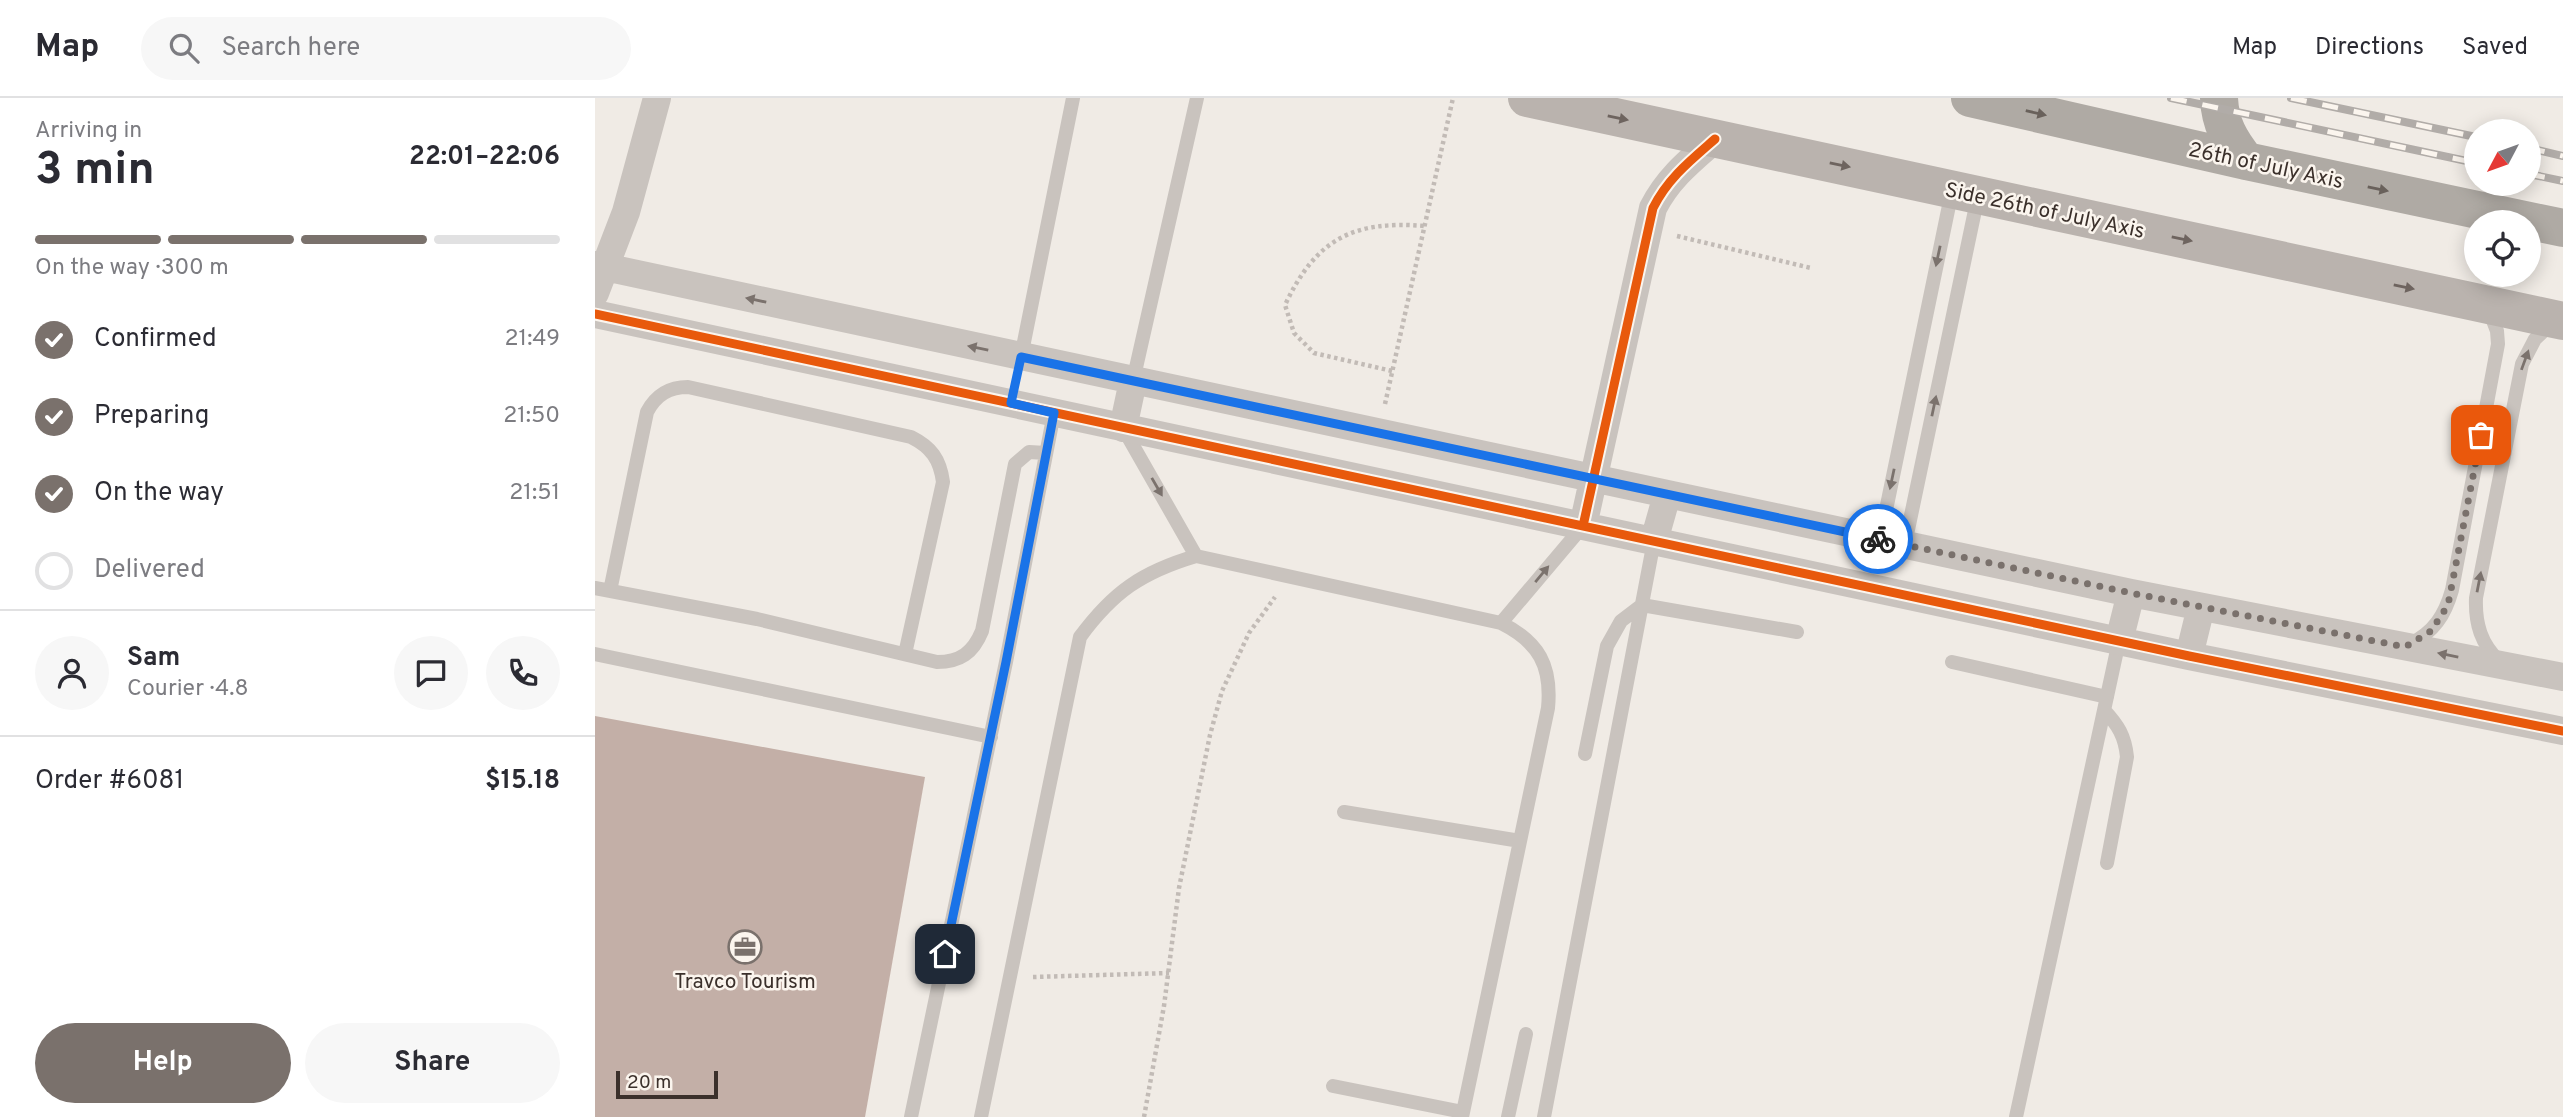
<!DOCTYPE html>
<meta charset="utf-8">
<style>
body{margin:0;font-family:Overpass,sans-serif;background:#f7f7f7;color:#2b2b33;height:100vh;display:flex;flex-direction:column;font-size:26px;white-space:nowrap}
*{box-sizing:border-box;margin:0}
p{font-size:23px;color:#7c7c81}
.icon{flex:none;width:38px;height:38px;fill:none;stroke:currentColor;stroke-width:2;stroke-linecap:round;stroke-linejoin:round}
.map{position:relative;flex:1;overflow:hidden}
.sheet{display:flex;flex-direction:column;background:#fff;width:595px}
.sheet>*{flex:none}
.needle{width:46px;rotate:229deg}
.fabs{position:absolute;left:1869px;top:21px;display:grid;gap:14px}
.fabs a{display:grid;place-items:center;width:77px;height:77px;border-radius:50%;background:#fff;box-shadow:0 4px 18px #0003;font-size:35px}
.scale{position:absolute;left:21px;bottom:18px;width:102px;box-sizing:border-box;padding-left:7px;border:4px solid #3b302b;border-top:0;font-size:19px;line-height:24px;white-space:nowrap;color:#3b302b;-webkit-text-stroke:5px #fbf5ee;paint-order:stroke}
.pin{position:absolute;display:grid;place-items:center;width:60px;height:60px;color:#fff;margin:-30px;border-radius:14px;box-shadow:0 4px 10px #0006}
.courier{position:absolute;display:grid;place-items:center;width:70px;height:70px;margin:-35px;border:5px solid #1a73e8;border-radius:50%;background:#fff;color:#222;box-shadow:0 2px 9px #0007}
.headline em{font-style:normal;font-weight:700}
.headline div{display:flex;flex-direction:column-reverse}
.headline{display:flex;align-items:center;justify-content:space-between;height:119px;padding:0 35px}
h1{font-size:46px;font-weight:700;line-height:52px}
.bar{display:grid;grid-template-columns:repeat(4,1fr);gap:10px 7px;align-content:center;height:84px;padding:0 35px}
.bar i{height:9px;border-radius:5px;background:#e1e1e2}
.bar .current{background:#7a716c}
.bar p{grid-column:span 4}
.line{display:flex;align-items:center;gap:18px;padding:0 35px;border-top:2px solid #e1e1e2}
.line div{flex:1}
.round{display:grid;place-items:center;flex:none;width:74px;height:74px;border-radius:37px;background:#f7f7f7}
ol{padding:0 35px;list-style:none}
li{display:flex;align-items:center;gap:21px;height:77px}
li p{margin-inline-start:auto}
li .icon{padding:7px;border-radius:50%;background:#7a716c;color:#fff;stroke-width:4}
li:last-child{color:#7c7c81}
li i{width:38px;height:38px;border:4px solid #e1e1e2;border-radius:50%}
.action{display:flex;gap:14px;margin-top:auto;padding:14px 35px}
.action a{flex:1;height:80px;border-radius:42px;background:#7a716c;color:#fff;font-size:28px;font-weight:700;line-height:80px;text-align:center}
.action a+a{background:#f7f7f7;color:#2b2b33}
header{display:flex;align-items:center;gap:42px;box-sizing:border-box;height:98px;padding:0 35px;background:#fff;border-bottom:2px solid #e1e1e2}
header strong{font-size:33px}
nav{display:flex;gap:38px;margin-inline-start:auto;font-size:24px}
.search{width:490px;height:63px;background:#f7f7f7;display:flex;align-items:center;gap:18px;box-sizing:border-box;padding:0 24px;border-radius:38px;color:#7c7c81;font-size:26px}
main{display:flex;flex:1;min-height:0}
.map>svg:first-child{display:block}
.building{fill:#c3afa7}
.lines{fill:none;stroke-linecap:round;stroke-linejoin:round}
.path{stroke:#c2bbb6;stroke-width:4.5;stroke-dasharray:3.5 3.5;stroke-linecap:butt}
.lane{stroke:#c9c3be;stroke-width:14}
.street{stroke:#c9c3be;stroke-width:28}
.secondary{stroke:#bab3ae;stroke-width:38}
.highway{stroke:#afaaa4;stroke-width:38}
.rail-casing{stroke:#b1aca8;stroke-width:8}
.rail{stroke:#fbf5ee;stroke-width:5;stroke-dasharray:16;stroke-linecap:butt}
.cycleway-casing{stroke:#fbf5ee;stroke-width:13}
.cycleway{stroke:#e8590c;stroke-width:9}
.oneway{fill:#69615b}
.oneway2{fill:#6e645f}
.oneway3{fill:#7b726d}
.done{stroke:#7a716c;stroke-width:7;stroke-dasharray:0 12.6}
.route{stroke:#1a73e8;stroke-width:9}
.labels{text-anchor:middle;stroke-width:5;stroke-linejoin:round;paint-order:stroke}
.street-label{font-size:21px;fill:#3b302b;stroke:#fbf5ee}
.poi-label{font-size:21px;fill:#3b302b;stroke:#fbf5ee}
</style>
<header>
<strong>Map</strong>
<div class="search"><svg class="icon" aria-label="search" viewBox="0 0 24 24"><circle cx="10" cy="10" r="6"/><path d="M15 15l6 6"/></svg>Search here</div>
<nav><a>Map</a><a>Directions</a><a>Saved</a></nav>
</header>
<main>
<section class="sheet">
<div class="headline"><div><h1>3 min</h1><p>Arriving in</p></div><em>22:01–22:06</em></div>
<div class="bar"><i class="current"></i><i class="current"></i><i class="current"></i><i></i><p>On the way · 300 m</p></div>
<ol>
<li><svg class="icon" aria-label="check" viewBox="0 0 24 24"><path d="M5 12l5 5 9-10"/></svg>Confirmed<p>21:49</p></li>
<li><svg class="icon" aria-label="check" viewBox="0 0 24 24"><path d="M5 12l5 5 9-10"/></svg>Preparing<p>21:50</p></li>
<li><svg class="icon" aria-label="check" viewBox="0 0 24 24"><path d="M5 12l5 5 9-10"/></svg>On the way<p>21:51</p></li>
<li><i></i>Delivered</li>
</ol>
<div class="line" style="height:126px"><a class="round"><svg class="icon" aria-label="person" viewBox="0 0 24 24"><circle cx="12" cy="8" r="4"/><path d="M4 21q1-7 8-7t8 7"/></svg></a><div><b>Sam</b><p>Courier · 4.8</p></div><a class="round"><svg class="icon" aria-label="chat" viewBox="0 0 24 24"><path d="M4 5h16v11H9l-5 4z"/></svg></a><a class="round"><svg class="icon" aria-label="phone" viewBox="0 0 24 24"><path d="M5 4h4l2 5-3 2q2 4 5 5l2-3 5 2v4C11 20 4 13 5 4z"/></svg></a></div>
<div class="line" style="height:91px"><div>Order #6081</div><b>$15.18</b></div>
<div class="action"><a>Help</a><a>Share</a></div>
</section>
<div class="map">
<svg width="1968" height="1019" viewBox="0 0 1968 1019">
<rect width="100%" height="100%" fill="#f0ebe5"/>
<path class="building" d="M0,618L330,679L270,1019H0Z"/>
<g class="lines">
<path class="path" d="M1082,138L1216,170
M797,273L719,255L699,235L690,207C721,141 758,122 830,128
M790,306L858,0
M438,879L574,875
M549,1019L569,908L584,790L615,637L627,593L654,535L680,499"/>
<path class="lane" d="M426,259L478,0
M538,283L602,0
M528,330L601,458
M1285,441L1357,93
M1310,446L1383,98
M0,490L162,521L342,564C365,564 378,555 387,533L420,366L434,354L451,355
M15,493L52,314C61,297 74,289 93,289L316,339C336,349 345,361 348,384L310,556
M906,525L988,428
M1815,546C1839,534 1850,517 1857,492L1903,246L1902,233L1894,212
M0,556L396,639
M1357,564L1512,599
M1905,564C1886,546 1880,526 1881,500L1927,266L1940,241L1956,226
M1509,612C1523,627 1530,638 1532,659L1512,765
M990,656L1012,548L1026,523L1047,507L1202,534
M749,714L925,743
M738,988L868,1014
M316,1019L411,564L459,315
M386,1019L485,539C518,494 547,474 601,458L906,525C944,544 957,568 953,610L867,1019
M913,1019L931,936
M949,1019L1059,443
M1421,1019L1524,543"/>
<path class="street" d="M0,167L1536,495L1968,579
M0,195L31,114L62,0
M0,216L1594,558L1968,633
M528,330L538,283
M988,428L1058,110C1073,80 1096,62 1120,41
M1059,443L1072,397
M1524,543L1536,495
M1594,558L1606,509"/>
<path class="secondary" d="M932,0L1968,223"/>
<path class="highway" d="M1375,0L1651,63L1968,130
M1624,0C1625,26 1635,43 1651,63"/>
<defs>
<path id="rail" d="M1576,0L1881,65
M1696,0L1881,39
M1934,50L1968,58
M1934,76L1968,83"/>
</defs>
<use href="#rail" class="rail-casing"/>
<use href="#rail" class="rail"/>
<defs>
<path id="cycleway" d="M0,216L1594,558L1968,633
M988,428L1058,110C1073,80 1096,62 1120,41"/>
</defs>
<use href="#cycleway" class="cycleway-casing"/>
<use href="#cycleway" class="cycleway"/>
</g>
<defs><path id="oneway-solid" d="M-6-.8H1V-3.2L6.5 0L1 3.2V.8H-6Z" transform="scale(1.75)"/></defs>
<g class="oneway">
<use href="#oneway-solid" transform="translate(1441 15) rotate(13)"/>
<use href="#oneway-solid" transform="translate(1783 91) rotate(12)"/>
</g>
<g class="oneway2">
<use href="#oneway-solid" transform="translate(1023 20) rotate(12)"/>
<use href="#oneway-solid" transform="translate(1245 67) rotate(12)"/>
<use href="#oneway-solid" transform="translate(1587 141) rotate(12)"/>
<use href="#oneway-solid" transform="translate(1809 189) rotate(12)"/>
</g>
<g class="oneway3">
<use href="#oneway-solid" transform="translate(1343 158) rotate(102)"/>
<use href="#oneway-solid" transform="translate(161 202) rotate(-168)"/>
<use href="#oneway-solid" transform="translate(383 250) rotate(-168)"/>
<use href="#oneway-solid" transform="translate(1930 262) rotate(-70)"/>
<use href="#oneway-solid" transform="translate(1339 308) rotate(-78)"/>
<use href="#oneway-solid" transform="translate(1297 381) rotate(102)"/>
<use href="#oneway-solid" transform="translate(562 389) rotate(60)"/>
<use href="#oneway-solid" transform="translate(947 476) rotate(-50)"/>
<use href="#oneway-solid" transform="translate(1884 484) rotate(-79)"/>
<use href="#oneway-solid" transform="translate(1853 557) rotate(-169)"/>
</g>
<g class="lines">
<path class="done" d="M1283,441L1536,495L1810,549L1836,533L1853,507L1886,337"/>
<path class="route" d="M350,856L411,564L459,315L416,305L426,259L1283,441"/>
</g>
<defs>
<symbol id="office-ring" viewBox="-11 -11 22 22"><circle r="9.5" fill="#fbf5ee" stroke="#7a716c" stroke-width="1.5"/><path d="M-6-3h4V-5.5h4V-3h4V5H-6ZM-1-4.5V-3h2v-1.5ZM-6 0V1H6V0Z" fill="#7a716c"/></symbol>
</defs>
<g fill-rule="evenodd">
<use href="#office-ring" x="131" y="830" width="38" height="38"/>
</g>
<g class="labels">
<g class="street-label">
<text transform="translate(1671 67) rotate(12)" y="7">26th of July Axis</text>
<text transform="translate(1450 112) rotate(12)" y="7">Side 26th of July Axis</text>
</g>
<g class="poi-label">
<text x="150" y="890">Travco Tourism</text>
</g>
</g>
</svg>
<div class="fabs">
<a><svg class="needle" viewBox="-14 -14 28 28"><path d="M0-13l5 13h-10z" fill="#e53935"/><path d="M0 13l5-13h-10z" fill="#7c7c81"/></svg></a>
<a><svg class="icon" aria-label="locate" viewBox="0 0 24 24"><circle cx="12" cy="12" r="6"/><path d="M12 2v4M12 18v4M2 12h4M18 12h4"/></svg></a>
</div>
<div class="scale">20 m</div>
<div class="pin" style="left:1886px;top:337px;background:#ea580c"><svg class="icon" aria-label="bag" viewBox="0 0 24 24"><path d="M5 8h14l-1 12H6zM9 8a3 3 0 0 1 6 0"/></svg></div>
<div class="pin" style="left:350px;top:856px;background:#1f2937"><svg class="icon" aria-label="home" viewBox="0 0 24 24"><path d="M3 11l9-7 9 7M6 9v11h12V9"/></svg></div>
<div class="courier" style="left:1283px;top:441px"><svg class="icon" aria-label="bike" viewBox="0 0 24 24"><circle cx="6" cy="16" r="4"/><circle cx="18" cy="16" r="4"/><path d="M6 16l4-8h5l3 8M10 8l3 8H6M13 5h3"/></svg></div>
</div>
</main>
